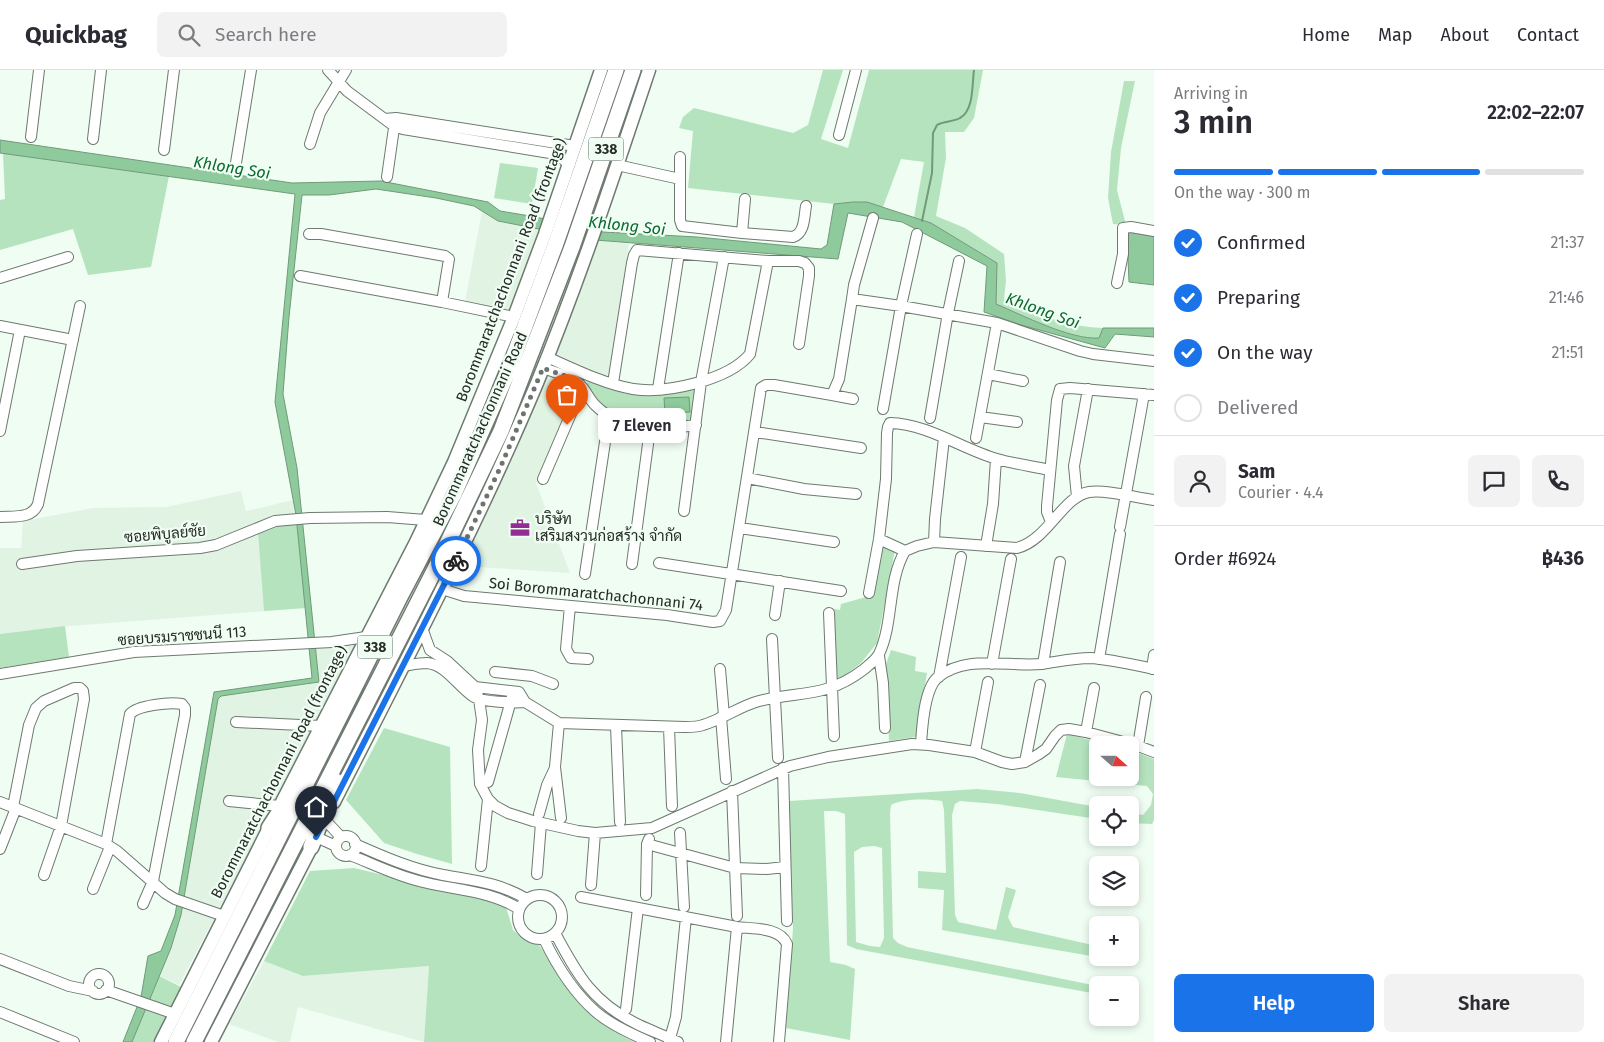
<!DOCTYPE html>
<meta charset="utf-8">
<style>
body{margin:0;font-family:"Fira Sans",Sarabun,sans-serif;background:#f2f2f3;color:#2b2b33;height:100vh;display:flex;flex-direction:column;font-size:19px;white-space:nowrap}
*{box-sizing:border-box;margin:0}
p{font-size:16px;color:#7c7c81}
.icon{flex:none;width:28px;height:28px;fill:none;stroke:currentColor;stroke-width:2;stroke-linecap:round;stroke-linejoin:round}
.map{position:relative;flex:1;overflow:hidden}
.side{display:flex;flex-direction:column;background:#fff;width:450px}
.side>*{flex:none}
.needle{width:32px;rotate:111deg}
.fabs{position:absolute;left:1089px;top:666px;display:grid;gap:10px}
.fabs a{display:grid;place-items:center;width:50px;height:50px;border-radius:8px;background:#fff;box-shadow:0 2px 8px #0003;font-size:25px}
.pin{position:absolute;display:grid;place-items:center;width:42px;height:42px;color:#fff;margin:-51px -21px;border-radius:50% 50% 50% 0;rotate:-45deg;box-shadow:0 0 5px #0007}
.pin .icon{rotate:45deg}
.courier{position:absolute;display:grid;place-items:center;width:50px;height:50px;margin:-25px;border:4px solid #1a73e8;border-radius:50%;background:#fff;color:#222;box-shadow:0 1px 6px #0007}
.bubble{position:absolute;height:35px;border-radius:8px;background:#fff;box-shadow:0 2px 8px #0003;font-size:16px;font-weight:600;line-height:35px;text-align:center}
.overview em{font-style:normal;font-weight:600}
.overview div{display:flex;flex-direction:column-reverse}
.overview{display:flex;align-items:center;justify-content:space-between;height:85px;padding:0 20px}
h1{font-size:32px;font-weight:600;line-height:38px}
.bar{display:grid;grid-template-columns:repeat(4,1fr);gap:8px 5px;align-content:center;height:60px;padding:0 20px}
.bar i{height:6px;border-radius:4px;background:#e1e1e2}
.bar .current{background:#1a73e8}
.bar p{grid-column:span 4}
.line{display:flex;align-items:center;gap:12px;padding:0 20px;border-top:1px solid #e1e1e2}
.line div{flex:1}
.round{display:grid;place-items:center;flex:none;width:52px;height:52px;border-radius:8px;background:#f2f2f3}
ol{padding:0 20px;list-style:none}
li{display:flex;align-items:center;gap:15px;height:55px}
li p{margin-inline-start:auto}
li .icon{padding:5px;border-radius:50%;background:#1a73e8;color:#fff;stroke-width:4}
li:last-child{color:#7c7c81}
li i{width:28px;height:28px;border:2px solid #e1e1e2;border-radius:50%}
.button{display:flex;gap:10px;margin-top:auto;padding:10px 20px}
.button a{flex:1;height:58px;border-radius:8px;background:#1a73e8;color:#fff;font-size:20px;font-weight:600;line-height:58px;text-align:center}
.button a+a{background:#f2f2f3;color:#2b2b33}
header{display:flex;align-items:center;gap:30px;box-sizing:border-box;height:70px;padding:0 25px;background:#fff;border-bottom:1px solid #e1e1e2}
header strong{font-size:24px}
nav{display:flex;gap:28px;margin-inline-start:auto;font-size:18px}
.search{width:350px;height:45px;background:#f2f2f3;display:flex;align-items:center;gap:12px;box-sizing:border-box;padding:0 18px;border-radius:8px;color:#7c7c81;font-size:19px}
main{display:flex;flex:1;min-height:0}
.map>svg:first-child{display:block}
.built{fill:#e1f4e4}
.green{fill:#b5e3be;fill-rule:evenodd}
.water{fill:#8fca9c;stroke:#709a79}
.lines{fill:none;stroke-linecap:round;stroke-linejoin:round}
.stream{stroke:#709a79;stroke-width:2}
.minor-casing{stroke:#6e7970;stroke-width:12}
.major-casing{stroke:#6e7970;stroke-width:15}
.highway-casing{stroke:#6e7970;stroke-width:18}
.minor{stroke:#fff;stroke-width:10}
.major{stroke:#fff;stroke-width:12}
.highway{stroke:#fff;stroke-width:15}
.done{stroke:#6d746e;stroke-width:5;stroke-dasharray:0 9}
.route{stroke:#1a73e8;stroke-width:6}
.labels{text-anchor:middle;stroke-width:4.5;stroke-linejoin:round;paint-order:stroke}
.shield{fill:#f0fdf3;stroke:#636a64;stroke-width:1}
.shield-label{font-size:14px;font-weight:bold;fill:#262b27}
.street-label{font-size:15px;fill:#262b27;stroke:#f0fdf3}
.poi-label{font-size:15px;fill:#262b27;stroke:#f0fdf3;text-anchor:start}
.water-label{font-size:16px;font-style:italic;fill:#0c6931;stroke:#f0fdf3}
</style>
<header>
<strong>Quickbag</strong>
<div class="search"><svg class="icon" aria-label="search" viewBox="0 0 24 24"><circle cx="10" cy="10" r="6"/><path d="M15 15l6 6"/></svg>Search here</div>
<nav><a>Home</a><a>Map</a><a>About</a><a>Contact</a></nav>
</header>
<main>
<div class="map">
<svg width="1154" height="972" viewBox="0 0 1154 972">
<rect width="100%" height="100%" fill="#f0fdf3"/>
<path class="built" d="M482,141L499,151L542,160L513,240L465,232Z
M595,170L629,174L609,305L604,306L552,284Z
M544,304L575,315V320L536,413L570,503L462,496L517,379L515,375Z
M241,421L246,441L293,430L306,538L71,556L0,564V478H21L23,451L93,438L166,437Z
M359,573L179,915L159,906L171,878L181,845L218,629L221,626L319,612L315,576Z
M264,891L304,906L429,896L424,972L298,937L290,972H278L229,954Z"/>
<path class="green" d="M823,0H843L821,69L848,78L869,0H983L974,48L964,62H945L946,88L936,146L965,158L1004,184L1006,211L1004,229C1036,244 1067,257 1103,258L1099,268C1071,269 1023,245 995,234L997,193L931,153L914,147L924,92L901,89L883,137C864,131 853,132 834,134L688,118L693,61L679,58L683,47L694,38L793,63L808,55Z
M1124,11H1135L1121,78L1117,120L1126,155L1113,154L1108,128L1111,82Z
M3,83L169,106L151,197L88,205L73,159L0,180V130L5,129Z
M500,93L538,98L532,134L494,128Z
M588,311L626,324L660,323L697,316L692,351L635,353L610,343L584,321Z
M297,453L306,538L264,541L258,462L268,456Z
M885,476L895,480L877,573L861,593L843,607L835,608L829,538L840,540L841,534L873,525L880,477Z
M65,556L69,587L0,598V564Z
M891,580L916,587L915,601L927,603L916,667L889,671L885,597Z
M384,658L450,677L452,794L417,784L384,773L346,730Z
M1067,664L1110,675H1098V708H1130V680L1154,689V750L1152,754L1130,753V743L1143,745L1151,735L1153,724L1147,716L1056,707Z
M977,719L1020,723L1097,737V749L997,734L960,731L955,734L952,745L955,845L958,852L996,860L1006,817L1016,820L1008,847L1013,857L1097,876V887L942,860L944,820L918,818V801L946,803L944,740L942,731C929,729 902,728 891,735L890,743L893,868L898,873L907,877L1097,916V924L856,879L847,875L845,744L836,741H824L830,892L846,895L855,899L850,970L786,958L793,858L789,731ZM874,776L882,778L884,868L880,877L870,876L856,872L854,782L862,777Z
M354,798L496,832L506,837L513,860L526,871L539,875L582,935L622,966L634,972H424L429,896L303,906L264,891L310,801Z
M159,906L183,918L156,972H132Z"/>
<path class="water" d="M0,70L292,113L381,111L488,132L500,141L536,147L603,162L697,167L821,179L827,175L834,134L853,132H867L931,153L997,193L996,234C1022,245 1071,270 1099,268L1103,258H1154V267L1115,264L1105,278L1021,255L984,242L987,196L902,152L848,143L838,189L595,170L498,151L474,136L436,128L376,119L329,125H302L289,247L283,324L297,398L319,612L221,626L218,629L181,845L171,878L132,972H123L141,927L148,886L161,881L175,845L214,622L312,608L296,445L275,332L295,124L0,83Z
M1132,161L1154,164V215L1129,212L1127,164Z
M689,327L690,342L665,343L664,328Z"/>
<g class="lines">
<path class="stream" d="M922,151L932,103L933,63L937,55C944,51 953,52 960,48C974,41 972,14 974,0"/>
<defs>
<path id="minor" d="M328,0L347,21L394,56L403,59L556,84L569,94
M385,49L396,48L575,76
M839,65L856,0
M31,67L39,0
M93,69L101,0
M310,74L320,43L346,0
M164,80L174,0
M617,95L680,109V150L682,156L742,163L793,167C805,163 804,147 806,136
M235,99L251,0
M387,107L395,51
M680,109V87
M742,163L745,129
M309,164H321L445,186L449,189L442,232L514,247
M300,206L442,232
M0,208L68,187
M1117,213L1123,184V158L1131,157L1154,161
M852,229L854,215L873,148
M0,256L73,270
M547,287C574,299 604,314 633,319C666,324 729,310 750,284L768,191
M543,298C554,302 569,306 578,313C585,318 588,328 595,335C623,363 659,360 696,355
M988,304L1023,311
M613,313L632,193L634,185L637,180L768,191H799L805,193L809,198V206L799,274
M658,319L679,183
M832,325L853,329
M883,339L901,236L917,164
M980,347L1017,352
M930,348L948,243L959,191
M0,361L20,260
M755,362L861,378
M976,368L997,253
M747,408L804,419L856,424
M543,409L582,318
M1077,427L1074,396L1088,319
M684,441L701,312L724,187
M0,447C15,446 32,449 38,434L80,236
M1051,452L1047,442V436L1057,330L1060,319L1070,318L1154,325
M1120,457L1144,324
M740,458L834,472
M879,469L905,481
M934,472L935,449L944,368
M986,476L993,434L996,389
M659,493L841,521
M22,494L77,486L200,478L216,475L275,451L310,448L387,447L426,450
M632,494L650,359
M585,504L605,372L612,357L617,351
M442,519L464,526L667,545L713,552L720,551L726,540L761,318L766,315H774L832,325L839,309L852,229L901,236L997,253L1080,281L1093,284L1154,291
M869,523L879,469L886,409L887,363L888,357L890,353C928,354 962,379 997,389C1014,394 1032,396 1050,400
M570,536L566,579L571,588L588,589
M829,543L834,666
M775,545L780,511
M422,558L430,580L447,591L475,617L479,629L482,650L478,680L480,714L488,729L495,736L508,743L533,751L578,761L595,763L652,758L790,696L828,687L912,674L929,675L975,682L1002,692L1012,694L1025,692L1039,684L1046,679L1055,666L1061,660L1069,659L1086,662L1138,676L1154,682
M772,569L778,688
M879,586L883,613L885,658
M1099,589L1120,464
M992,594L1011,489
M1043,594L1060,492
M403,596C410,595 419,593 427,593C447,595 458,617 474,627C482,632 515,633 525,632
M720,599L724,646
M1152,599L1154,585
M495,602L532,606L553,614
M0,604L134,582L332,572L366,567
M939,607L961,487
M475,617L519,622L525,632L559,653L685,657C691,657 698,657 703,655C723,649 740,636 759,631C800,621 826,628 863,600C869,595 876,590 879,584C894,552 887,512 905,481L917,476L934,472L1017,478C1048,470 1062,427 1089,422C1105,419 1137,428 1154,430
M721,647L726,709
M236,652L321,656
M559,653L555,697L561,748
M616,656L620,752
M669,657L672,736
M1086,662L1094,618
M921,674C922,658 924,620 937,608C965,584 1007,597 1041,594C1057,592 1073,588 1090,588C1109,589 1135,595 1154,599
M1138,676L1146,627
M975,682L988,612
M1025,692L1040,615
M783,698L787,851
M488,712L512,627
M732,721L737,846
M229,731L280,736
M0,732L106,774L117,781L165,823L175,829L224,846
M13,737L29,655L36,638L44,631L74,618H80L83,621L84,629L61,756L44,805
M539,744L547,715L555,698
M325,750L341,767
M680,763L684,837
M336 776a10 10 0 1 1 20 0a10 10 0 1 1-20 0Z
M316,767L336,776
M106,774L130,644C138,635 170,632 182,634L185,638V645L153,811L143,834
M355,774C384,787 412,799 443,805C476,811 497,812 527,829
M647,774L735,798L767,799L785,797
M0,779L16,738
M350,785C373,794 395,805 419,811C452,820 490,820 519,839
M481,796L488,729
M537,804L541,753
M591,815L595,763
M93,819L110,777
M646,825L647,774L649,769
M518 847a22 22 0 1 1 44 0a22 22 0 1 1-44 0Z
M581,827L737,857
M555,863C578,906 593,933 639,955C652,961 665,966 678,972
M544,869C556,894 574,923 596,942C611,955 631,964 650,972
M0,889L69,916L93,921
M89 914a10 10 0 1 1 20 0a10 10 0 1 1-20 0Z
M106,920L175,944
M626,939L638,838
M0,942L74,972
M669,972L676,947L686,847
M726,972L737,857C753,859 780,857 787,874L779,972"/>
<path id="major" d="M282,732L416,472L454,392L514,247L545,164L601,0
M334,732C404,594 477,456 537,313C579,211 614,105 649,0
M161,972L273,750
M211,972L315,770"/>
<path id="highway" d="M269,758L291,724
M311,777L336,711
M176,972L400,527L454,424L507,304L556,173L616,0
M194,972L435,499L501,361L572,177L633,0"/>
</defs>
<use href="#minor" class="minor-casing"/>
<use href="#major" class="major-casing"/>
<use href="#highway" class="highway-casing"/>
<use href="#minor" class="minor"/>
<use href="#major" class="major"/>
<use href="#highway" class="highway"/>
</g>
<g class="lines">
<path class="done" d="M456,491L501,396L543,298C555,303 575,307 582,318L567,355"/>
<path class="route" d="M316,767L456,491"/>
</g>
<defs>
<symbol id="office-bare" viewBox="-9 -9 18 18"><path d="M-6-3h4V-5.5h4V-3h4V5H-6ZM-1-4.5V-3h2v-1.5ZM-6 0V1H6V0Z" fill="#922d93" stroke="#f0fdf3" stroke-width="2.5" paint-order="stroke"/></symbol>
</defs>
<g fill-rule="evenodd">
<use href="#office-bare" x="506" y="444" width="28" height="28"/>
</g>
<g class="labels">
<g class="shield">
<rect x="588.5" y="67.5" width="35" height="23" rx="4"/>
<rect x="357.5" y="565.5" width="35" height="23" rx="4"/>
</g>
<g class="shield-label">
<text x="606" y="84">338</text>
<text x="375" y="582">338</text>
</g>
<g class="street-label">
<text transform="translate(511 200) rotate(-69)" y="5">Borommaratchachonnani Road (frontage)</text>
<text transform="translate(480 359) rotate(-66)" y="5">Borommaratchachonnani Road</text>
<text transform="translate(165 464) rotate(-5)" y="5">ซอยพิบูลย์ชัย</text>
<text transform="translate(596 524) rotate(6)" y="5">Soi Borommaratchachonnani 74</text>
<text transform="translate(182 566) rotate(-4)" y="5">ซอยบรมราชชนนี 113</text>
<text transform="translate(279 702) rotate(-63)" y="5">Borommaratchachonnani Road (frontage)</text>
</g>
<g class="poi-label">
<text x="535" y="454">บริษัท<tspan x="535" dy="17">เสริมสงวนก่อสร้าง จำกัด</tspan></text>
</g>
<g class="water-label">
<text transform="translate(232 97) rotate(9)" y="6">Khlong Soi</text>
<text transform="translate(627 155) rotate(6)" y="6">Khlong Soi</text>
<text transform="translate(1043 240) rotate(20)" y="6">Khlong Soi</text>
</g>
</g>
</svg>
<div class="fabs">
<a><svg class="needle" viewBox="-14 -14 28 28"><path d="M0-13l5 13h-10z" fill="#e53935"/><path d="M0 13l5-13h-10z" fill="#7c7c81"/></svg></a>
<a><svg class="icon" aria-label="locate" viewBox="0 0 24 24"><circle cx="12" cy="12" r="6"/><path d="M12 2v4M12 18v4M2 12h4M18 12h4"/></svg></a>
<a><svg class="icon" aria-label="layers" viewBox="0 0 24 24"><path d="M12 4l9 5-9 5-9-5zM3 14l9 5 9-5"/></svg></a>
<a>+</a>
<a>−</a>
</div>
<div class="pin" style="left:567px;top:355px;background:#ea580c"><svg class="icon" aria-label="bag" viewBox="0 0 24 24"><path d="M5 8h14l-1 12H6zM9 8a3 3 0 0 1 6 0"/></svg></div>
<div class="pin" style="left:316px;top:767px;background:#1f2937"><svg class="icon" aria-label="home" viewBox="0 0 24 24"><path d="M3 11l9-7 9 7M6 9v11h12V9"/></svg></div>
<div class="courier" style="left:456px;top:491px"><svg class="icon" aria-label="bike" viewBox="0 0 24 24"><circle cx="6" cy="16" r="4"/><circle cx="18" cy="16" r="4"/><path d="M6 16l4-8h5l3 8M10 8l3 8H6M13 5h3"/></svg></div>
<div class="bubble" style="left:598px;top:338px;width:88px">7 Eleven</div>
</div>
<section class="side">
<div class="overview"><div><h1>3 min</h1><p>Arriving in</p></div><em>22:02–22:07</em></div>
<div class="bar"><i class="current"></i><i class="current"></i><i class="current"></i><i></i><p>On the way · 300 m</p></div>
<ol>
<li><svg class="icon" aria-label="check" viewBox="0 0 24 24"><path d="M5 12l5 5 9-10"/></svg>Confirmed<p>21:37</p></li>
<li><svg class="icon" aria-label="check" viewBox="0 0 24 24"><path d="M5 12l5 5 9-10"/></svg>Preparing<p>21:46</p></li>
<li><svg class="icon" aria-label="check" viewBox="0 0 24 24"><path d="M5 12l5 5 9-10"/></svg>On the way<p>21:51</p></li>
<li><i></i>Delivered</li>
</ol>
<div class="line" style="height:90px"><a class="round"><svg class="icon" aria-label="person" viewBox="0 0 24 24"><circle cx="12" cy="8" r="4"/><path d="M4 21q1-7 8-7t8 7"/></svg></a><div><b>Sam</b><p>Courier · 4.4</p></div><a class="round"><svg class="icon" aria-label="chat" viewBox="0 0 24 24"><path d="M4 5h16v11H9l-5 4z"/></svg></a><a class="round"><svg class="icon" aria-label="phone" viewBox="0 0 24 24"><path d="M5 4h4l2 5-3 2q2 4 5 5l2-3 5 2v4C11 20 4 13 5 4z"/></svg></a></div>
<div class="line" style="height:65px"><div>Order #6924</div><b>฿436</b></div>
<div class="button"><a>Help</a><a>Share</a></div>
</section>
</main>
